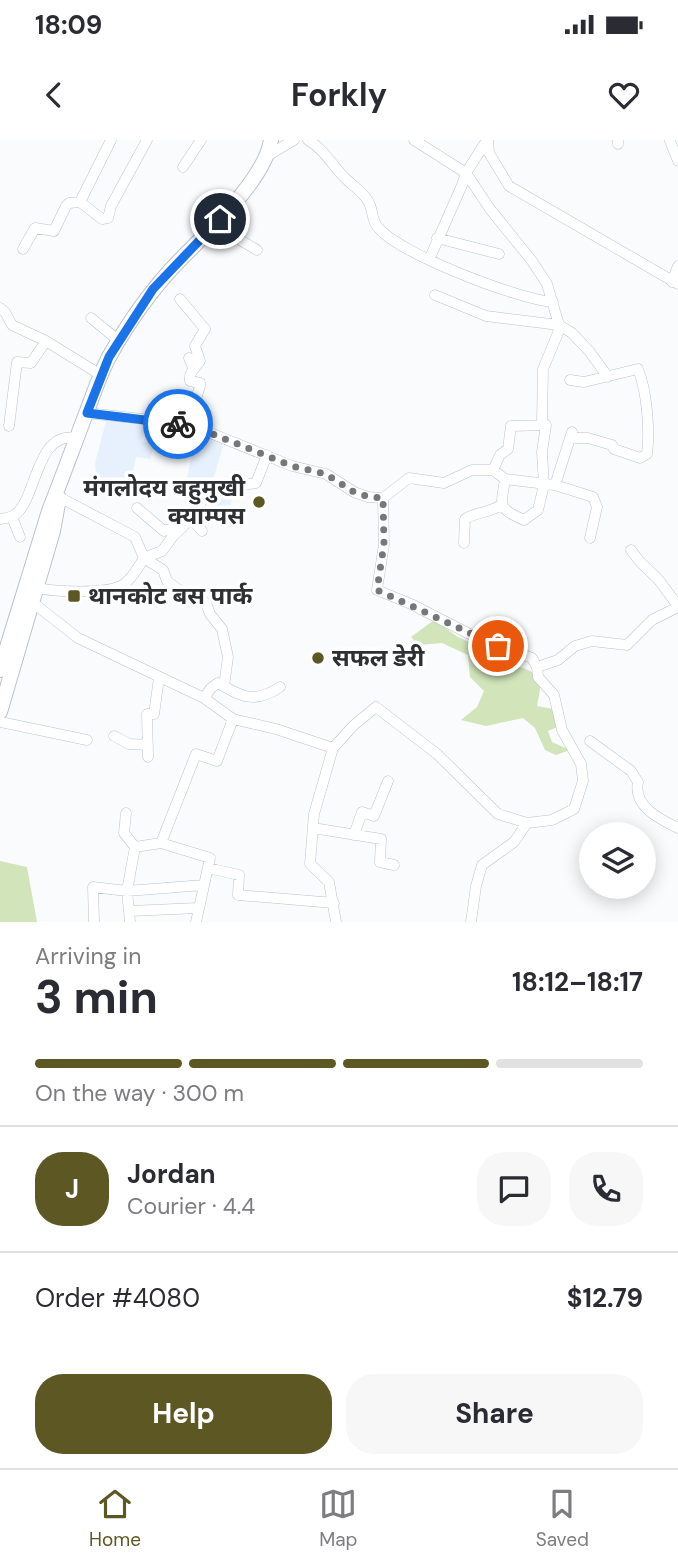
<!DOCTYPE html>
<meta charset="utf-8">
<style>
body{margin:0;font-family:"DM Sans","Noto Sans Devanagari",sans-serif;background:#f7f7f7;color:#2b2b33;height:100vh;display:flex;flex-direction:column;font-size:26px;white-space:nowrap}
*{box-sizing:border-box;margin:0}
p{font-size:23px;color:#7c7c81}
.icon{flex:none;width:38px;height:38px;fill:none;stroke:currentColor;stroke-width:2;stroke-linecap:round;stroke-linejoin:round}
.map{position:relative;height:782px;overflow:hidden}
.drawer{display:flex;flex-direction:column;background:#fff;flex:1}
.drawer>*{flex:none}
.controls{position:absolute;left:579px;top:682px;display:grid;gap:14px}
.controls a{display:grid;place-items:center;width:77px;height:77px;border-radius:50%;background:#fff;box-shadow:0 4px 18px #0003;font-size:35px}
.pin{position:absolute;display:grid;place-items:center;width:60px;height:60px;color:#fff;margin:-30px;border:4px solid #fff;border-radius:50%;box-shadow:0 2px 7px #0007}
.courier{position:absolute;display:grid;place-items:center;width:70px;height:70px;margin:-35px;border:5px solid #1a73e8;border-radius:50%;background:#fff;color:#222;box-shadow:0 2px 9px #0007}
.headline em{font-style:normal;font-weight:700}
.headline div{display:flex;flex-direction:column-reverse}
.headline{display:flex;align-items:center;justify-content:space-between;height:119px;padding:0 35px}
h1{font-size:46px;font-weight:700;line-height:52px}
.bar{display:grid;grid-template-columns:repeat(4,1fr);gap:10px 7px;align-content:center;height:84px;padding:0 35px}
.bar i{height:9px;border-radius:5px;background:#e1e1e2}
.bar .selected{background:#5d5723}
.bar p{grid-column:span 4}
.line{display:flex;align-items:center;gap:18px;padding:0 35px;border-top:2px solid #e1e1e2}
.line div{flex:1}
.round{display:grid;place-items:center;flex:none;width:74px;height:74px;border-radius:28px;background:#f7f7f7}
.cta{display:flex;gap:14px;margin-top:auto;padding:14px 35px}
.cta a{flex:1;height:80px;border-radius:28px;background:#5d5723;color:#fff;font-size:28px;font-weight:700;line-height:80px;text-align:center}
.cta a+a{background:#f7f7f7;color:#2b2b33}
.status{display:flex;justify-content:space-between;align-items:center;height:49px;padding:0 35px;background:#fff;direction:ltr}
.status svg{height:19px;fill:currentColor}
header{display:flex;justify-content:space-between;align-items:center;height:91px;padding:0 35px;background:#fff;font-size:32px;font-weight:700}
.tabs{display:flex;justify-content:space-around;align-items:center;height:98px;border-top:2px solid #e1e1e2;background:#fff;font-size:19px;color:#7c7c81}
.tabs a{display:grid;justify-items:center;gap:4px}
.tabs .selected{color:#5d5723}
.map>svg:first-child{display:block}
.built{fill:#e7f1fe}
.green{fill:#d1e4ba}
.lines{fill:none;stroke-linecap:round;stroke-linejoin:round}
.minor-casing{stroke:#bbc2cc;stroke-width:11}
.highway-casing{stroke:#bbc2cc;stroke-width:16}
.minor{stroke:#fff;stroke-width:10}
.highway{stroke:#fff;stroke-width:14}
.done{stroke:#75787a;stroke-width:7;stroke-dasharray:0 12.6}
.route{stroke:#1a73e8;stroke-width:9}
.poi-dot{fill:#5d5723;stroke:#fff;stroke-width:2.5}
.labels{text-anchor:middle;stroke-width:7;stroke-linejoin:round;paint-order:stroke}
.poi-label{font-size:24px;font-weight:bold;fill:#2e3134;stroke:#fff;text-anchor:start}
</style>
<div class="status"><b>18:09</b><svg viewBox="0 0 49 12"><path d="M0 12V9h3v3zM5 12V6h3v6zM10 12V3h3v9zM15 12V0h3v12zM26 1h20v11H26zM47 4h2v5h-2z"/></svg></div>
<header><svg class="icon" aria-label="back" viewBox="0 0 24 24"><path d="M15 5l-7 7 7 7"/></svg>Forkly<svg class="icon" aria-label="heart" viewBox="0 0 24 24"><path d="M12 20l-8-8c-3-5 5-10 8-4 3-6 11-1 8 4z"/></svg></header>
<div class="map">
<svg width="678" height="782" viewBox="0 0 678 782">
<rect width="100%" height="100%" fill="#fafbfd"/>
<path class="built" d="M106,281L146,285L141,301L154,305L150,319L136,317L130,345L116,354L98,352L95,323Z
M200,291L224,303L209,353L235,348L230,368L210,369L184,351L192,315Z"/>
<path class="green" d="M434,480L458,497L501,515L502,522C513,526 539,529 540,543C541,550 538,559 537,566L553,569L557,587L548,591L552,602L570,610L556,615L545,610L535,588L523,578L486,586L461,580L477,567L484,551L470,537L468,515L442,503L418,505L411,497Z
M0,721L27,727L37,782H0Z"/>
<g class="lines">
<defs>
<path id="minor" d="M308,0C325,10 332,25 345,38C353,46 363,52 368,61C373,68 371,78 377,86C396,113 520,160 553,162
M414,0L466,33L490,69L532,121L547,144L559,185L558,193L543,229L542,282L546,285L542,312L544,345L538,370L524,380C497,368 501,366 505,339
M488,0L489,13L509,46L678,144
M618,0V4
M670,1L678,21
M267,16L294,0
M183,27L201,0
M80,62L102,79L108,78L111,66L147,0
M215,85L257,110
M437,98L499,114
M23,109L35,88L54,91L66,66L69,63L80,62L111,0
M429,120L462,45L466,33L487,0
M672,142L678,126
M435,155L486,176L559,185L572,193L589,211L608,237
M180,159L205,189L195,206L200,221C196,228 188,232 190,241L200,243V246L188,284
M0,168L5,172L12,185L46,201L101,235
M91,178L119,201
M189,218L193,227
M570,240L584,242L638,229C647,251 650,291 647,314L640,318L614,309L612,305L588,298H571
M87,273L188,284L292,326L326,334L354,352L368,357L383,358L409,338L444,343L472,330H493L505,339L555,345L572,292
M9,286L17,222L31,223L46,201
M493,330L500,315L508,309L511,286L546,285
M555,345L593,357L597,367L590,398
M137,368L164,391L186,384L196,367L212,350L256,343L267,315
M12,377L20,397
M192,377L196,378V384L202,391
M0,379C5,378 11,378 16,374C37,357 36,291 76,298
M464,403L465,379C478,371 487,374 501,365
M631,410L640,422L658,439L678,466
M144,418L163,430L167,441L184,454L197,457L206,463L210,474L222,489L228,517L224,546
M144,418L162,411L174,395L183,387
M30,446C48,452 108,455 124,444C132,439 139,426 144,418L135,397L59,357
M32,462L78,498L204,558L233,579L276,589L333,608
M537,527L558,520L575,506L592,501L627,505L652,480L678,467
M204,558L211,548L218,543C242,557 255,564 280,547
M0,582L87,600
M114,596L129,604L148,605
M590,601L631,631L638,642C633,666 659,679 678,688
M148,617L147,574H154L159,538
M126,673L124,693L135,707
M313,688L381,699L380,722L394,725
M354,695L362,672L374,676L388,641
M161,703L135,707L127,751L204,745
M208,728L239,735L238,755L334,763
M130,771L198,768
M94,782L93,747L127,751L130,782
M196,782L210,718L161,703L196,614L217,621L233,579
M336,782L329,742L310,724L314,674L333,608L354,585L376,567L437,614L498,674L527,683L552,680L574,669L583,641L581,624L562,590L554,555L538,537L537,527L532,518L483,501L411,464L377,450L384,404L383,358
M471,782L476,746L482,725L514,702L527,683"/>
<path id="highway" d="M0,530L49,371C62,338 74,305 87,271C94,253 100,234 109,217C128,183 151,150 178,122C206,93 265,40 271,0
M0,572L53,391L59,358"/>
</defs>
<use href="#minor" class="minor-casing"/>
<use href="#highway" class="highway-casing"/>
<use href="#minor" class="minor"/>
<use href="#highway" class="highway"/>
</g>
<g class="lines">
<path class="done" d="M178,284H188L292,326L326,334L354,352L369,357L383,358L384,404L377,450L498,506"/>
<path class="route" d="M178,284L87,273L109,217L153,149L220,79"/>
</g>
<g class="poi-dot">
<circle cx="259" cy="362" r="7"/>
<rect x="67" y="449" width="14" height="14" rx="3.5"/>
<circle cx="318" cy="518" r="7"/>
</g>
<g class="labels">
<g class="poi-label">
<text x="245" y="356" text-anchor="end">मंगलोदय बहुमुखी<tspan x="245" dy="28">क्याम्पस</tspan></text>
<text x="88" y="464">थानकोट बस पार्क</text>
<text x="332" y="526">सफल डेरी</text>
</g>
</g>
</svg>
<div class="controls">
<a><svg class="icon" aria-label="layers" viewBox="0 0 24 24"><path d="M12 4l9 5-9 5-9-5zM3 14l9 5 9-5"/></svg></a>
</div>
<div class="pin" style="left:498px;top:506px;background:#ea580c"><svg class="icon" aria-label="bag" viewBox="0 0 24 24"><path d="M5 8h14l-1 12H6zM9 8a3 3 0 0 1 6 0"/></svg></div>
<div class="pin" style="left:220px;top:79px;background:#1f2937"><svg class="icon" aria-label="home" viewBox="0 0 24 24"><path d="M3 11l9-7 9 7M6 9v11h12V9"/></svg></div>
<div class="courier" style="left:178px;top:284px"><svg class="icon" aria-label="bike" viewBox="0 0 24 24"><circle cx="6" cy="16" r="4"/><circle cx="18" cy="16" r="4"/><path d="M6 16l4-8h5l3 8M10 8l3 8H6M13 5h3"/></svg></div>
</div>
<section class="drawer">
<div class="headline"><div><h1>3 min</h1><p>Arriving in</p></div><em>18:12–18:17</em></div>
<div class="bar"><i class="selected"></i><i class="selected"></i><i class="selected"></i><i></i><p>On the way · 300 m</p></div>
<div class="line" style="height:126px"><b class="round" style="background:#5d5723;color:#fff">J</b><div><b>Jordan</b><p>Courier · 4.4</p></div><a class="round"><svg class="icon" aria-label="chat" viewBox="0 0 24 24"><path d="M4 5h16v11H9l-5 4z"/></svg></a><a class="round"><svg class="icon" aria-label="phone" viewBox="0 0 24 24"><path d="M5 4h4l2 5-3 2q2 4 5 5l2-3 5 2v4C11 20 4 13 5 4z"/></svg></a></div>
<div class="line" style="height:91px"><div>Order #4080</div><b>$12.79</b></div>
<div class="cta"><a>Help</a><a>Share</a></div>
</section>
<nav class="tabs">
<a class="selected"><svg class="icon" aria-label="home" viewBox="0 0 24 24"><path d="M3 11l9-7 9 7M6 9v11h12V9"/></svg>Home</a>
<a><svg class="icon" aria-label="map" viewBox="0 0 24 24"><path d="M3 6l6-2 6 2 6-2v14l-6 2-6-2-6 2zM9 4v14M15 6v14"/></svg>Map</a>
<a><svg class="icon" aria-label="saved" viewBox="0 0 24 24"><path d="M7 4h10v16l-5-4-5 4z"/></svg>Saved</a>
</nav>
